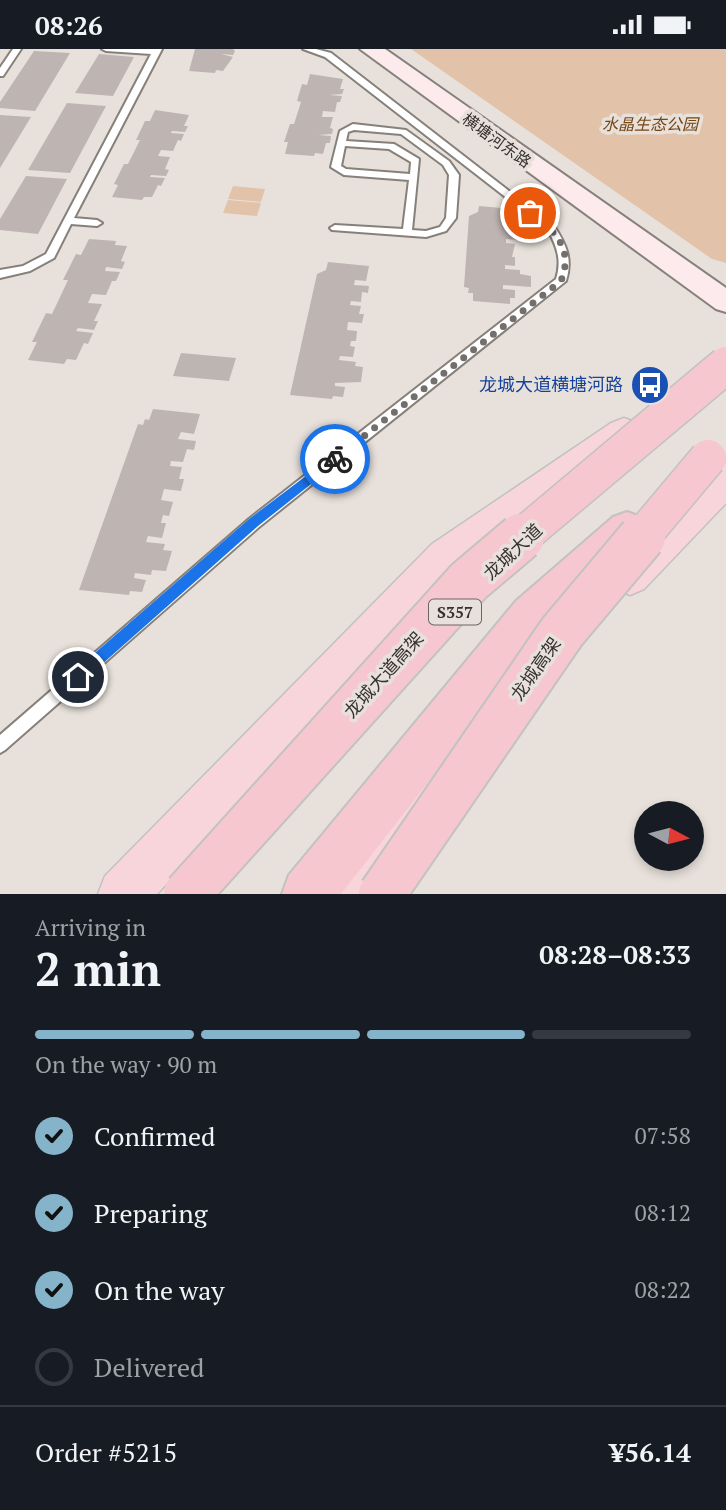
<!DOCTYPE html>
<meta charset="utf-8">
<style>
body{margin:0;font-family:"PT Serif","Noto Sans SC",serif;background:#242831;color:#f1f3f6;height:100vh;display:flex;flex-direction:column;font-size:26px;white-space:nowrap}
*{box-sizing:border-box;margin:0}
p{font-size:23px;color:#9ea1a6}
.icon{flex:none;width:38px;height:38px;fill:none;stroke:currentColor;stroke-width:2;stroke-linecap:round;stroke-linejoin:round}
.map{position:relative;height:845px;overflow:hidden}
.panel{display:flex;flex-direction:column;background:#171b24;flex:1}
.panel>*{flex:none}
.needle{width:46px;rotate:97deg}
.buttons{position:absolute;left:634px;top:752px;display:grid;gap:14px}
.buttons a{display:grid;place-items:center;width:70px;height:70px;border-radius:50%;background:#171b24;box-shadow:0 4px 10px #0003;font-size:35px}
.pin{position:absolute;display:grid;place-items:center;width:60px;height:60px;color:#fff;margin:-30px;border:4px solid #fff;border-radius:50%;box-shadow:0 2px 7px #0007}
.courier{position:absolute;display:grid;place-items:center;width:70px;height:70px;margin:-35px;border:5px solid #1a73e8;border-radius:50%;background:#fff;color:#222;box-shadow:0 2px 9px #0007}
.headline em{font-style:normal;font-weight:800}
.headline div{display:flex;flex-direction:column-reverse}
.headline{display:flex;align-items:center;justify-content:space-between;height:119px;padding:0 35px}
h1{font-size:46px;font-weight:800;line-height:52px}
.bar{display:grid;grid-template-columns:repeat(4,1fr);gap:10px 7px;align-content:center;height:84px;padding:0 35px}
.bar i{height:9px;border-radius:5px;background:#363941}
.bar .selected{background:#85b3ca}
.bar p{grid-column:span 4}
.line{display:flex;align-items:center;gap:18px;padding:0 35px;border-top:2px solid #363941}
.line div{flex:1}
ol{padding:0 35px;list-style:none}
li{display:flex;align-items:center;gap:21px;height:77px}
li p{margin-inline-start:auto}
li .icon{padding:7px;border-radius:50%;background:#85b3ca;color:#111;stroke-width:4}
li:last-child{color:#9ea1a6}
li i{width:38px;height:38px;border:4px solid #363941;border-radius:50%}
.status{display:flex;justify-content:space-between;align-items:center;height:49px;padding:0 35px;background:#171b24;direction:ltr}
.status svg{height:19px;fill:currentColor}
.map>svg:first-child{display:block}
.green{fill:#e2c3a9}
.building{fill:#beb4b2}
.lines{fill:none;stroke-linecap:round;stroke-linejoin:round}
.service-casing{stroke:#86807a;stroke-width:4}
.secondary-casing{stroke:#86807a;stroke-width:4}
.primary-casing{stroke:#c2c2c1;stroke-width:3}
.trunk-casing{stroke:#c2c2c1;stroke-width:4}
.service{fill:#fff;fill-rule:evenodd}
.secondary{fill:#fceaec;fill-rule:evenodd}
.primary{fill:#f8d5da;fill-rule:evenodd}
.trunk{fill:#f6c7ce;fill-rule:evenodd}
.trunk-bridge-far1-casing{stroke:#c2c2c1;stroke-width:39;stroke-linecap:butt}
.trunk-bridge-casing{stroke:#c2c2c1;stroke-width:50;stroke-linecap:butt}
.trunk-bridge-far1{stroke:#f6c7ce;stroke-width:36}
.trunk-bridge{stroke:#f6c7ce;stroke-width:46}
.route{fill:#1a73e8}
.done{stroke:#746f6c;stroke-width:7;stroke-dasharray:0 12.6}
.labels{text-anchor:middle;stroke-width:7;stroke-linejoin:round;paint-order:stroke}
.far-park-label{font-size:16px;font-style:italic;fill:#764614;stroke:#e8e1db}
.far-street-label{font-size:16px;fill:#353230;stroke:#e8e1db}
.shield{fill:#e8e1db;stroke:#6b6663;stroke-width:2}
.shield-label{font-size:16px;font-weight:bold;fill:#353230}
.transit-label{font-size:18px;fill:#164399;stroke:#e8e1db;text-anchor:end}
.street-label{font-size:18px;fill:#353230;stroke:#e8e1db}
</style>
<div class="status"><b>08:26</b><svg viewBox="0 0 49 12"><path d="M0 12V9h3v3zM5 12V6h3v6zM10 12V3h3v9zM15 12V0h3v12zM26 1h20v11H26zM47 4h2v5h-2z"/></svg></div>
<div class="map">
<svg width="726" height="845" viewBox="0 0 726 845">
<rect width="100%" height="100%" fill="#e8e1db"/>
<path class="green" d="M411,0H726V214L712,210Z
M233,137L265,140L261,153L228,150Z
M228,151L261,154L257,167L223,164Z"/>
<path class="building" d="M195,0H233L235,2L233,6L221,5L233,8L223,22L216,21L215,24L189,22Z
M34,2L70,4L35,62L0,59V53Z
M99,5L134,8L113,47L75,44Z
M310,25L343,30L340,40H344L342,45L329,46L342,47L340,53H337L335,63L323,62L322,68H333L330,79L333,80L332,85L318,86L331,87L330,94H326L323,105L315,104L314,107L285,105L288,93H284L290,75H294L301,53L297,52L302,35L307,36Z
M67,54L106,57L70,124L28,121Z
M155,61L189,66L184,77H188L185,83L172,82L171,84L184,85L181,92L178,91L173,102L161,101L158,107L170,108L165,120L169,121L166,127L151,126L150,128L165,129L161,137L158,136L152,148H144L142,151L112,148L118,136L114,135L124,115H128L140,91H136L145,72H150Z
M0,66L31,68L0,119Z
M26,127L67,130L38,185L0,181V170Z
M479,157L513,160V165H517V173L506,172V176L532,178L531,188L521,187V191L506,190V194L515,195L512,208H515V217L505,216V220L520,221V225L531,227V238L503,236V240L515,241V249H510V255L473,252V244H468L469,239L464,238L469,167L478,163Z
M89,190L116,192L115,196L127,197L121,212L125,213L122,220L106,218L105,222L120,223L116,232H112L106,246L92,245L88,254L102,255L94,272H98L94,281L78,279L76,282L93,284L88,295L84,294L76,311L67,310L64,315L28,311L37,293H32L46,264L52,265L68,231H63L76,205L81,206Z
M328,213L369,217L366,232L355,231L354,236L369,237L368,244L362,243L361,253L351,252L350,256L361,257L359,265H364L362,274L348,273L347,281L357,282L356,292H351L350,297L355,298L353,308L340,307L339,311L356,313L355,317L363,318L361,333L335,334V337L345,338L343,348L333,347L332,350L290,346L317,225L326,221Z
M181,304L236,309L229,332L173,327Z
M153,360L200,365L194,385L181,383L178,390L196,392L194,401L187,400L183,413L171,412L170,417L182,418L179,430H184L181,442L164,440L161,451L173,453L169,467L163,466L161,474H166L162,489L148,487L146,493L165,495L163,501L172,502L166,522L152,521L151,526L135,524L134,529L146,531L142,543L130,542L129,546L79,541L138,375L143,376L145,370L149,371Z"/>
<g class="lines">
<defs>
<path id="service" d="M13,0H21L3,27H0V19Z
M102,0H162L74,169L97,171L102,174L97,177L71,175L54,209L30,222L0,229V221L23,217L46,205L151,5L106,2Z
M303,0H316L331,4L554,177C566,195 573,210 566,232L259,478L5,701L0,704V686L249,470L556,230C562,211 557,198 548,181L325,8Z
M353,75L406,81L449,112L459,126L456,169L446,182L426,188L332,181L330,179L335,176L403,180L409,131L344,126L331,118L340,82ZM354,81L401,85L443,116L449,126L446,169L440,178L426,182L412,181L419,110L394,95L346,92L348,83ZM345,97L389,100L411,113L410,125L346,120L341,117Z"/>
<path id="secondary" d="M360,0H385L726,239V263L716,260Z"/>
<path id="primary" d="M624,369L637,374L642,384L637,394L460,521L157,845H98L105,827L432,495L611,374Z
M726,413V454L644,540L630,546L616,540L610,527L616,514L713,418Z
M449,696L465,703L472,719L465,735L368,845H309L316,827L433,703Z"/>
<path id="trunk" d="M627,463L641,468L647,481L641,494L546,582L341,845H282L289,826L516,552L613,468Z"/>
</defs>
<use href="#service" class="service-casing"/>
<use href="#secondary" class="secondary-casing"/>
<use href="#primary" class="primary-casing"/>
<use href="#trunk" class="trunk-casing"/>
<use href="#service" class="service"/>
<use href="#secondary" class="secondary"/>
<use href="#primary" class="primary"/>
<use href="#trunk" class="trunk"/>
<defs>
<path id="trunk-bridge-far1" d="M519,490L726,316
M640,490L708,409"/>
<path id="trunk-bridge" d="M187,845L469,532L521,488
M382,845L562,583L642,488"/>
</defs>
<use href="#trunk-bridge-far1" class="trunk-bridge-far1-casing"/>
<use href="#trunk-bridge" class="trunk-bridge-casing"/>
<use href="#trunk-bridge-far1" class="trunk-bridge-far1"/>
<use href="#trunk-bridge" class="trunk-bridge"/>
</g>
<path class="route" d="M335,405L339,407V413L258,477L83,632H73V623L249,470Z"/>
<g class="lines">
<path class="done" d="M335,410L561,232C574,199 555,182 530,164"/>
</g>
<defs>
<symbol id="bus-disc" viewBox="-11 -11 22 22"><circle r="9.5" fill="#1a4fb4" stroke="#e8e1db"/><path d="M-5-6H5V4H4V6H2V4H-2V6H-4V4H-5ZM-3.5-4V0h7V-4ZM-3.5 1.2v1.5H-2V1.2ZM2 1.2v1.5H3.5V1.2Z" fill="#fff"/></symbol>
</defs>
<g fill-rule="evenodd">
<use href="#bus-disc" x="628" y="314" width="44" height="44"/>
</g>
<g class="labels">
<g class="far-park-label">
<text x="650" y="81">水晶生态公园</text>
</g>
<g class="far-street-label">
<text transform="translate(497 91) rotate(36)" y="6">横塘河东路</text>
</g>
<rect class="shield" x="429" y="550.5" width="52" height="25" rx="5"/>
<g class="shield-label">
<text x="455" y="569">S357</text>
</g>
<g class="transit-label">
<text x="623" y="342">龙城大道横塘河路</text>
</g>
<g class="street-label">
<text transform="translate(513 503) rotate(-43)" y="6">龙城大道</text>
<text transform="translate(536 620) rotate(-55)" y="6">龙城高架</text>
<text transform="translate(384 626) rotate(-48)" y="6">龙城大道高架</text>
</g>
</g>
</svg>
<div class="buttons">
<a><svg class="needle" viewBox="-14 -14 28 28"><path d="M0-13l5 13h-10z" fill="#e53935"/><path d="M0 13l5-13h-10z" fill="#9ea1a6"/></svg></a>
</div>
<div class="pin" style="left:530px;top:164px;background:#ea580c"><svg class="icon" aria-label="bag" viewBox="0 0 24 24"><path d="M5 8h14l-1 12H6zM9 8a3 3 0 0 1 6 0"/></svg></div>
<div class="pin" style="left:78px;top:628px;background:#1f2937"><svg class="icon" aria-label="home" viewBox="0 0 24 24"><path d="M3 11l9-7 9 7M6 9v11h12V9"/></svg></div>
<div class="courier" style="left:335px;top:410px"><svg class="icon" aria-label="bike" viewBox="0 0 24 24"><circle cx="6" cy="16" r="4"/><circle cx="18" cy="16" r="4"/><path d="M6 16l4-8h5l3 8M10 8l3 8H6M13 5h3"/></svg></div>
</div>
<section class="panel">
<div class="headline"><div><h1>2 min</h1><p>Arriving in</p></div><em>08:28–08:33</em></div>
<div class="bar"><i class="selected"></i><i class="selected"></i><i class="selected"></i><i></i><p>On the way · 90 m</p></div>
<ol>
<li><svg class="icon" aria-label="check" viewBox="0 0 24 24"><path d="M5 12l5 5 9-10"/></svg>Confirmed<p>07:58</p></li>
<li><svg class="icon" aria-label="check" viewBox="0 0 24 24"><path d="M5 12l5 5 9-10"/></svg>Preparing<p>08:12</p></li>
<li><svg class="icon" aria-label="check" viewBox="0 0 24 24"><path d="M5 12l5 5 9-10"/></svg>On the way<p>08:22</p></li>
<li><i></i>Delivered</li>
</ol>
<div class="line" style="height:91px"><div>Order #5215</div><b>¥56.14</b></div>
</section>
